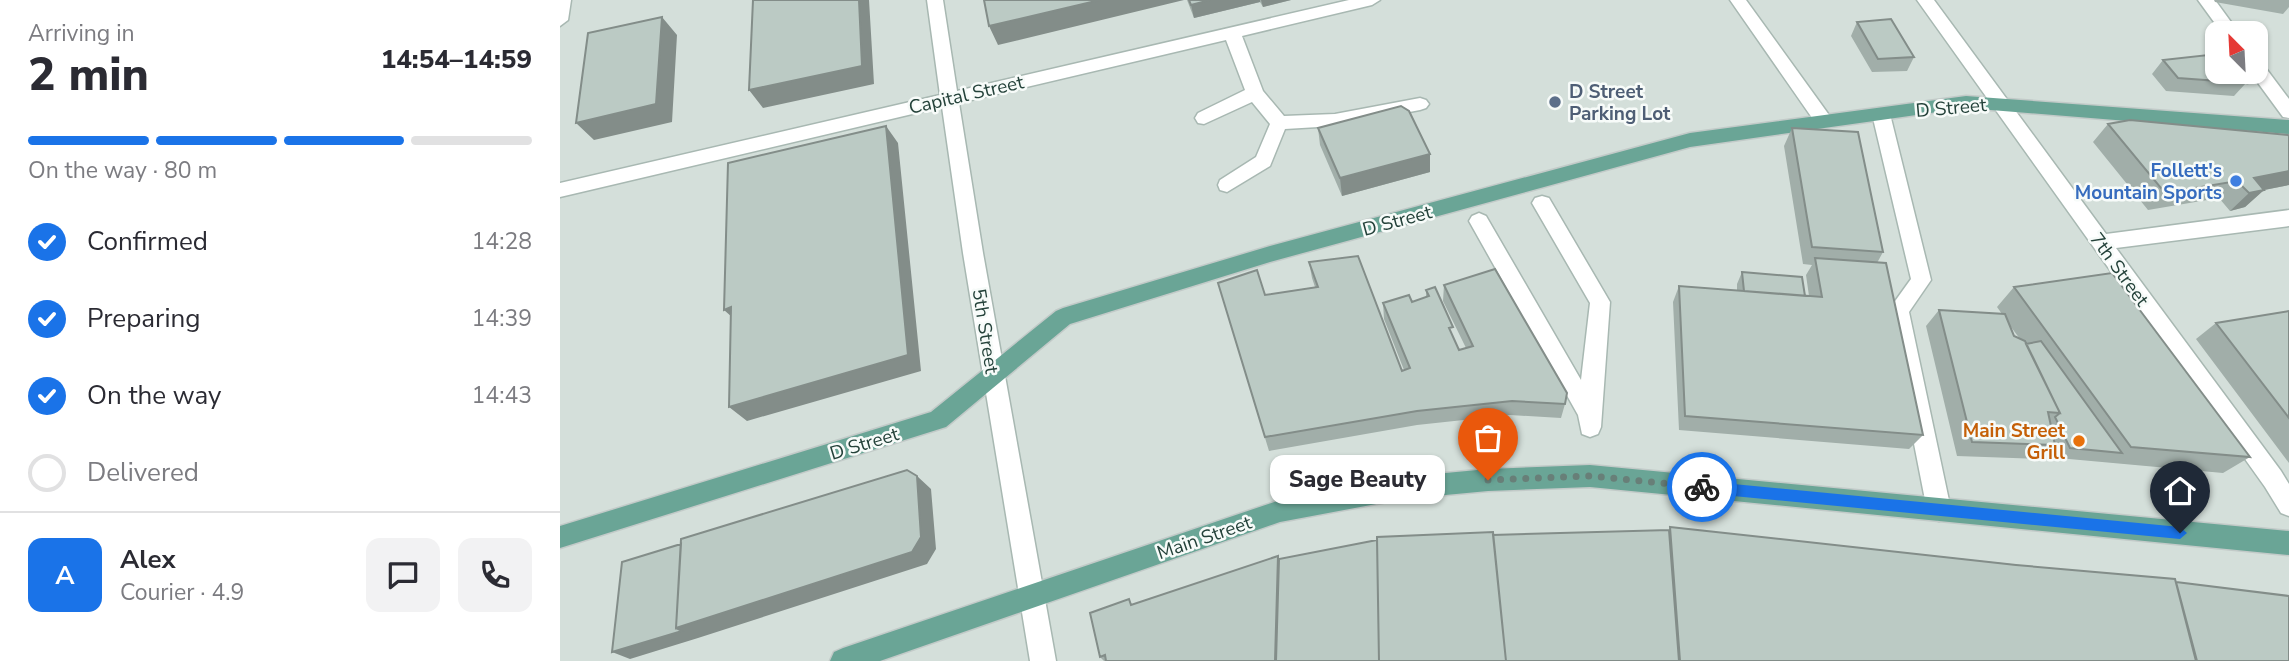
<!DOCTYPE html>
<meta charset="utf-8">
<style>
body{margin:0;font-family:"Nunito Sans",sans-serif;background:#f2f2f3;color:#2b2b33;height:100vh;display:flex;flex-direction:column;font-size:26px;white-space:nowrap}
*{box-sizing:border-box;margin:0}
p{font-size:23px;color:#7c7c81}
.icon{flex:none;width:38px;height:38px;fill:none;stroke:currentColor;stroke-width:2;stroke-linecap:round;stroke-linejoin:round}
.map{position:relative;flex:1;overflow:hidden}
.side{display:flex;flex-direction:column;background:#fff;width:560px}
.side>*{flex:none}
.needle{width:46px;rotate:336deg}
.tools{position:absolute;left:1645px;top:21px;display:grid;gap:14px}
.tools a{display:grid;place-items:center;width:63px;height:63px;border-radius:14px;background:#fff;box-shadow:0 2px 5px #0004;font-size:35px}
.pin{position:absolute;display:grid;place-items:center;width:60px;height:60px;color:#fff;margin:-72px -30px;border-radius:50% 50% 50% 0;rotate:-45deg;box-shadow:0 0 7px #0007}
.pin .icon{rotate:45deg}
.courier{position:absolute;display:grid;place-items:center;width:70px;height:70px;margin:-35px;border:5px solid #1a73e8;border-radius:50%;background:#fff;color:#222;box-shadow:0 2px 9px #0007}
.bubble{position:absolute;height:49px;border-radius:14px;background:#fff;box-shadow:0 2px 5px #0004;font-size:23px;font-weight:800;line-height:49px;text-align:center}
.overview em{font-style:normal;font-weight:800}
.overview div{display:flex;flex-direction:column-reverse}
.overview{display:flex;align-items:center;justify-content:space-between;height:119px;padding:0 28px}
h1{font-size:46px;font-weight:800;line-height:52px}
.bar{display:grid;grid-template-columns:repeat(4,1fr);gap:10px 7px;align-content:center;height:84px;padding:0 28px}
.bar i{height:9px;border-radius:5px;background:#e1e1e2}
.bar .current{background:#1a73e8}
.bar p{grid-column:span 4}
.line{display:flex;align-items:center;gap:18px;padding:0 28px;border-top:2px solid #e1e1e2}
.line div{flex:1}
.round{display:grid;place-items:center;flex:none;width:74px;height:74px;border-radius:14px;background:#f2f2f3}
ol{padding:0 28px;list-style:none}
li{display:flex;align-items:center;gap:21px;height:77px}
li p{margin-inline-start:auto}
li .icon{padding:7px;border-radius:50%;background:#1a73e8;color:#fff;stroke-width:4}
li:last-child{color:#7c7c81}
li i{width:38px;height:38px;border:4px solid #e1e1e2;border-radius:50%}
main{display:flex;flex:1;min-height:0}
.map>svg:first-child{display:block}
.built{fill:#d4dfda;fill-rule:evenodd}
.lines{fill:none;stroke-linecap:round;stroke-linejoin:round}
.minor-casing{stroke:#a8b8b2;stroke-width:3}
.major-casing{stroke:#c2cac8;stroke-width:3}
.minor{fill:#fff;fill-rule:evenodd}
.major{fill:#6aa596;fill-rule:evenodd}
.wall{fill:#a1aea9;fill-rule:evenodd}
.shaded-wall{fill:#838d89}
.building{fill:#bbcac4;stroke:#838d89;stroke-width:2}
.route{fill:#1a73e8}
.done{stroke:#687f78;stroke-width:7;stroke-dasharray:0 12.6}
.service-dot{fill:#5c6f8a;stroke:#f7fbf9;stroke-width:2.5}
.shop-dot{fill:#3f7fe0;stroke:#f7fbf9;stroke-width:2.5}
.food-dot{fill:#e8710a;stroke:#f7fbf9;stroke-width:2.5}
.labels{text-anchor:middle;stroke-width:5;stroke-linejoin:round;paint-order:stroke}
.service-label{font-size:19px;font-weight:bold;fill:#4e5e75;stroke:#f7fbf9;text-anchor:start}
.street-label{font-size:19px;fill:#24423a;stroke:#f7fbf9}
.shop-label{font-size:19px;font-weight:bold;fill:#366cbe;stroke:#f7fbf9;text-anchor:end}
.food-label{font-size:19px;font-weight:bold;fill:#c56008;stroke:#f7fbf9;text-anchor:end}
</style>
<main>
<section class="side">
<div class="overview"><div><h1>2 min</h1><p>Arriving in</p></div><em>14:54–14:59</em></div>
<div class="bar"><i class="current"></i><i class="current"></i><i class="current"></i><i></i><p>On the way · 80 m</p></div>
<ol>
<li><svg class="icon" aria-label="check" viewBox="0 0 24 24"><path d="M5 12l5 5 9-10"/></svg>Confirmed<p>14:28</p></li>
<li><svg class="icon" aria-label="check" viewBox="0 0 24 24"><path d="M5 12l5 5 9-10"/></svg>Preparing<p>14:39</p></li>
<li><svg class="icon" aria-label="check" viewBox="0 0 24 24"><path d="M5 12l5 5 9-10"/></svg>On the way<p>14:43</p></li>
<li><i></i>Delivered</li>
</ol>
<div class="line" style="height:126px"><b class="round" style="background:#1a73e8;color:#fff">A</b><div><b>Alex</b><p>Courier · 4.9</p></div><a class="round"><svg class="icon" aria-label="chat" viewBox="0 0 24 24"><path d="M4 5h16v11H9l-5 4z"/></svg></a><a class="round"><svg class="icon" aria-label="phone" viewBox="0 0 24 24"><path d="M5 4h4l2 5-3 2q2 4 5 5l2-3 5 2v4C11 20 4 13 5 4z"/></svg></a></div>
</section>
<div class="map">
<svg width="1729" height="661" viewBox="0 0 1729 661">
<rect width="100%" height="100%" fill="#e6efeb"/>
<path class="built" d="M0,0H1729V661H0ZM1657,33H1696V72H1657Z"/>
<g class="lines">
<defs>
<path id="minor" d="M0,0H11L8,20L0,26Z
M367,0H383L397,91L789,0H820L812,5L682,36L703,91L724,116L775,114L860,98L866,100L869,104L866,108L860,110L775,126L725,129L710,166L667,192L660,190L658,185L660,180L696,157L710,124L692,102L644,124L638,123L635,118L638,113L685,90L666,40L399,103L423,253L496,661H470L403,253L382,107L0,197V183L380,95Z
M1170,0H1186L1269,115L1272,120L1269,125H1257Z
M1357,0H1374L1546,234L1729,210V226L1556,248L1721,471L1729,484V516L1721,513L1705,487Z
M1638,0H1655L1679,33H1662Z
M1696,61L1702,63L1729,99V118L1723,117L1690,72H1696Z
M1321,108L1327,109L1330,114L1371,280L1349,312L1391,510L1387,518L1379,521L1371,518L1367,510L1328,311L1351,279L1312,114L1315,109Z
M982,196L989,198L1050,302L1041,427L1038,434L1030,437L1022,434L1018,415L909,221L912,216L919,213L926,216L1021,380L1030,303L972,203L975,198Z"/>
<path id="major" d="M1406,96L1729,120V134L1406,108L1130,147L710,262L510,324L386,427L0,548V526L371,412L496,311L503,308L710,246L1130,133Z
M1030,465L1729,531V555L1030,487L928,491L843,499L720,522L320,661H270L274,652L283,648L720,500L843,477L928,469Z"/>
</defs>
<use href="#minor" class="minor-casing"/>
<use href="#major" class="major-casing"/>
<use href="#minor" class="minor"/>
<use href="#major" class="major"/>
</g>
<path class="wall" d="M627,0H731L703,7L700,2L634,18Z
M1654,0H1729V7L1723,14L1655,2Z
M1297,22L1354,57L1347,71L1312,72L1291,36Z
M1603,60L1686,83L1674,96L1606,91L1592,74Z
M1548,124L1729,171V185L1704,190L1685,207L1670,211L1659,198L1588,210L1533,142Z
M758,128L870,172L782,196L760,145Z
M1232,128L1323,252L1317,263L1363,435L1349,449L1119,430L1113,302L1119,286L1177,291V284L1182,272L1245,296H1249L1246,275L1252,265L1243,264L1224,146Z
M749,262L842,371L844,370L824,319L823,303L852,302L866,297V290L899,350L906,348L883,301L884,285L1005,404L1001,418L950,415L857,425L709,451L658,283L705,295L755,287L752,278Z
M1454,287L1690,457L1663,473L1498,458L1492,447L1478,459L1397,456L1366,326L1379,310L1442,314L1437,307ZM1448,323L1460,339L1454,336Z
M1729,311V463L1636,339L1656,323Z
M1110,527L1616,582L1711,594L1729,661H544L540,657L574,604L718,556L719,559L933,535L1109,530Z"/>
<path class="shaded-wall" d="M299,0H309L314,84L203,108L189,90Z
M540,0H624L438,45L429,26Z
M650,0H700V2L634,18L631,5Z
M701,0H731L703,7Z
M102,17L117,35L112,122L34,140L16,123Z
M326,126L338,143L361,371L187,421L169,407Z
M870,154V172L782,196L780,178Z
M1729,171V185L1704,190L1685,207L1670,211L1689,193L1694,178Z
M171,307L181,325L164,310Z
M357,476L371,489L376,549L367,564L138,638L70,659L52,652Z"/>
<path class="building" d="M193,0H299L302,66L189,90Z
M424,0H540L429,26Z
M629,0H650L631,5Z
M102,17L96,104L16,123L28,33Z
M1331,19L1354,57L1318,59L1297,22Z
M1657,54V72H1676L1686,83L1618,78L1603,60Z
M841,106L849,111L870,154L780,178L758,128Z
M1570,120L1728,135L1729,136V171L1694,178L1704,190L1689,193L1677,181L1605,193L1548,124Z
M326,126L348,355L169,407L171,307L164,310L168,163Z
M1232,128L1298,132L1323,252L1252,247Z
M798,256L842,371L850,368L823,303L849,295L852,302L869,296L866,290L875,287L893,327L889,328L899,350L913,346L884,285L935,269L1007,393L1005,404L952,401L857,411L705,437L658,283L697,270L705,295L758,287L749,262Z
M1255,258L1326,263L1363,435L1125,416L1119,286L1262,297Z
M1182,272L1242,277L1245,296L1184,291Z
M1552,273L1690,457L1571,447L1454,287Z
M1379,310L1445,314L1454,336L1465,341L1500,413L1488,412L1495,445L1412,442Z
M1729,311V418L1656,323Z
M1481,341L1562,453L1510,448L1495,417L1500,413L1466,344Z
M347,470L357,476L361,537L352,552L116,628L121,539Z
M1110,527L1456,565L1615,579L1636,661H1120Z
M1109,530L1119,661H946L933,535Z
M933,532L946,661H819L817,537Z
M817,540L819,661H716L719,559Z
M121,544L116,628L122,631L52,652L62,562Z
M718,556L715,661H546L545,655L540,657L530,613L569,599L571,605Z
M1616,582L1729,596V661H1637Z"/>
<path class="route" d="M1142,481L1620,527L1627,533L1620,539L1142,493L1136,487Z"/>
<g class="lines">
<path class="done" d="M928,480L1030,476L1142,487"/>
</g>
<circle class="service-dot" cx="995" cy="102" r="7"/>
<circle class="shop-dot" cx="1676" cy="181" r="7"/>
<circle class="food-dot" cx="1519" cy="441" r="7"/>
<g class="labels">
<g class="service-label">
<text x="1009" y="98">D Street<tspan x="1009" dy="22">Parking Lot</tspan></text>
</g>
<g class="street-label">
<text transform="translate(406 94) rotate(-13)" y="7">Capital Street</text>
<text transform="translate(1391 107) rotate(-5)" y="7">D Street</text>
<text transform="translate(837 220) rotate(-15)" y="7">D Street</text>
<text transform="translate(1560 269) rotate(54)" y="7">7th Street</text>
<text transform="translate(426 331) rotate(81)" y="7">5th Street</text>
<text transform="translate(304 443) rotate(-17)" y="7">D Street</text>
<text transform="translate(644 537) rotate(-19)" y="7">Main Street</text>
</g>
<g class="shop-label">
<text x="1662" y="177">Follett's<tspan x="1662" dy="22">Mountain Sports</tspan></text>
</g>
<g class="food-label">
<text x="1505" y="437">Main Street<tspan x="1505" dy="22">Grill</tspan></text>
</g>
</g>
</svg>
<div class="tools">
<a><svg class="needle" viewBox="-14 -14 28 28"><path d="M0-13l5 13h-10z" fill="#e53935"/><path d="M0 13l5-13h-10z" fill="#7c7c81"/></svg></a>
</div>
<div class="pin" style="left:928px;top:480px;background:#ea580c"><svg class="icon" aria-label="bag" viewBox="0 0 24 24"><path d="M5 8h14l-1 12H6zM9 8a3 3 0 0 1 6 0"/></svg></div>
<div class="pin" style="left:1620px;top:533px;background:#1f2937"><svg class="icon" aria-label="home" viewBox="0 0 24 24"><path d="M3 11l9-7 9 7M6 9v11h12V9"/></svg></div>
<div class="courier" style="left:1142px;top:487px"><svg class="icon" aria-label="bike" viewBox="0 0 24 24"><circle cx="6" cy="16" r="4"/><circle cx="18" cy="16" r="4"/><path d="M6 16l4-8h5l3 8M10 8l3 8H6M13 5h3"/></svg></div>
<div class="bubble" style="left:710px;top:455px;width:175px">Sage Beauty</div>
</div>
</main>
